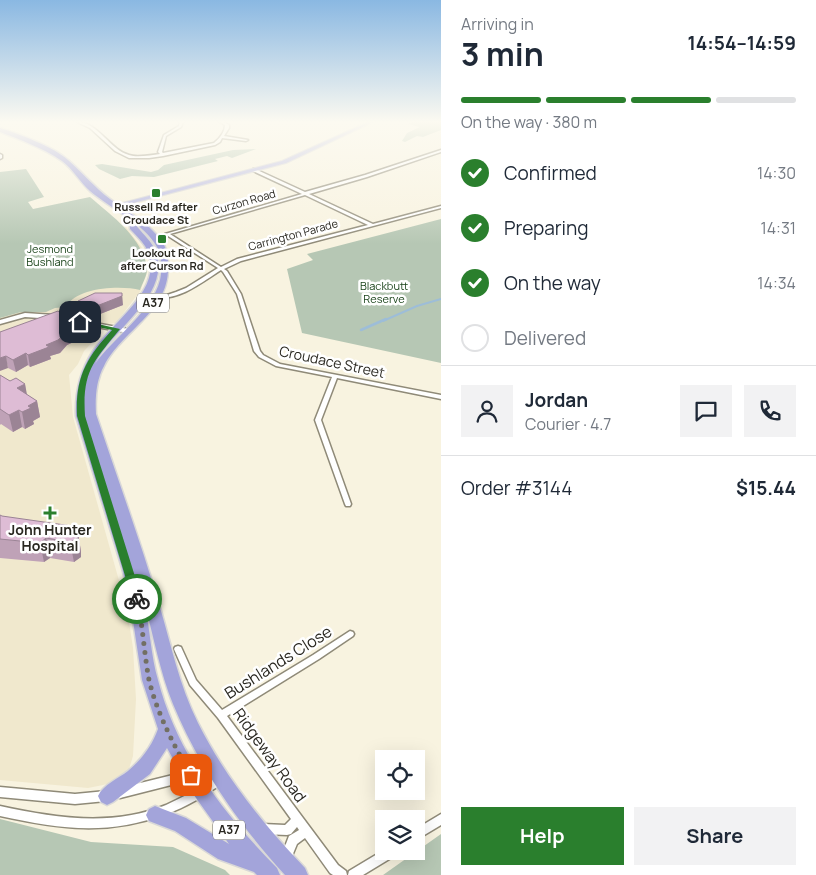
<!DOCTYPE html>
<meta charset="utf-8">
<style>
body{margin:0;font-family:Manrope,sans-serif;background:#f2f2f3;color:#1f2937;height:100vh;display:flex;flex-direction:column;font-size:19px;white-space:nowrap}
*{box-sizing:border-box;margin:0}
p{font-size:16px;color:#747a83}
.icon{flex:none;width:28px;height:28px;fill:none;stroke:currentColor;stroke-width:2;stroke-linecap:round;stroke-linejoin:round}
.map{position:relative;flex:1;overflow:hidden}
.drawer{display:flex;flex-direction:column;background:#fff;width:375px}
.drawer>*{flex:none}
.tools{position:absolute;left:375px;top:750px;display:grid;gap:10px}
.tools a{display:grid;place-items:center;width:50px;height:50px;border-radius:0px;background:#fff;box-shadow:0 5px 20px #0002;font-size:25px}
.pin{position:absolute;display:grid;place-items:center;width:42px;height:42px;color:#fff;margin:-21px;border-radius:10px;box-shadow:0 2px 8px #0006}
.courier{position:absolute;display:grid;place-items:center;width:50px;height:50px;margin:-25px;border:4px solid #2a7f2d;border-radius:50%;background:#fff;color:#222;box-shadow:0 1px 6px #0007}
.overview em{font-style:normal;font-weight:700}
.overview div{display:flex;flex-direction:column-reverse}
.overview{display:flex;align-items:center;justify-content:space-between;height:85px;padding:0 20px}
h1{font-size:32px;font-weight:700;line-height:38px}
.bar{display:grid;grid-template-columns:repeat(4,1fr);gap:8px 5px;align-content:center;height:60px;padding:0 20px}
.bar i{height:6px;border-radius:4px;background:#e0e1e3}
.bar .active{background:#2a7f2d}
.bar p{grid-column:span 4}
.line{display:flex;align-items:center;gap:12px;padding:0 20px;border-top:1px solid #e0e1e3}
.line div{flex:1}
.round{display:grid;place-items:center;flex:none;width:52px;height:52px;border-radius:0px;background:#f2f2f3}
ol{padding:0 20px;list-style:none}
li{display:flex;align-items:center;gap:15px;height:55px}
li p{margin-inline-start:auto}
li .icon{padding:5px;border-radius:50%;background:#2a7f2d;color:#fff;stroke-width:4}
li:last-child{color:#747a83}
li i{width:28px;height:28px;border:2px solid #e0e1e3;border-radius:50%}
.button{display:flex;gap:10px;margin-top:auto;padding:10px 20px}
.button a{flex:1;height:58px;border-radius:0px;background:#2a7f2d;color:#fff;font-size:20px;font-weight:700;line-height:58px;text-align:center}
.button a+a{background:#f2f2f3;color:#1f2937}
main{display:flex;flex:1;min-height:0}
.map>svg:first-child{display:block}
.built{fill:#f0e8cd}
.green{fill:#b6c7b4}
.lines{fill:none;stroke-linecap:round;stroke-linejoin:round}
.stream-far1{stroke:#9dbdd8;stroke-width:2}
.stream{stroke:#9dbdd8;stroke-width:2.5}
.minor-casing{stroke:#8f8a78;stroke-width:3}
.primary-casing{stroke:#d9d8d7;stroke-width:2}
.trunk-casing{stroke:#d9d8d7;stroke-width:3}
.minor{fill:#fff;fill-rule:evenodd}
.primary{fill:#babbe3;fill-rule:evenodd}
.trunk{fill:#a3a4da;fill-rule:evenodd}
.wall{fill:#bfa2b7}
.shaded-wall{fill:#9b8495}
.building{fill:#debcd5;stroke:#9b8495}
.route{fill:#2a7f2d}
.done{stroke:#726f64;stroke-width:5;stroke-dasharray:0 9}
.poi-dot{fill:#2a7f2d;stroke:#fff;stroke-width:2}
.labels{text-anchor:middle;stroke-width:5;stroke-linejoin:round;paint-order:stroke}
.far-street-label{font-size:11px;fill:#2a2821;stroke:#fff}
.far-poi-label{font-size:11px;font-weight:bold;fill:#2a2821;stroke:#fff}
.far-park-label{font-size:11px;fill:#1b441b;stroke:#fff}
.shield{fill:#fff;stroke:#6a6864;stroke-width:1}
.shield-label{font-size:12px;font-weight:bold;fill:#2a2821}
.street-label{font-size:14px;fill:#2a2821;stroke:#fff}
.poi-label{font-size:14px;font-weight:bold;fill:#2a2821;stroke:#fff}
.near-street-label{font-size:16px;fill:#2a2821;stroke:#fff}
</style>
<main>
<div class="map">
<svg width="441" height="875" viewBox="0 0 441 875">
<rect width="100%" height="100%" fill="#f8f3e0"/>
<path class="built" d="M126,227L142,248L147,267L141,290L116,323L108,324L94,322L88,328L102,332L84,351L78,364L69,375L73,417L127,609L133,648L136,699L133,756L129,769L118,781L103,785L88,788L0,780V249L45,246Z"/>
<path class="green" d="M412,122H441V130L423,137L417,136L405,142L402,141L407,133L420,127L408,124Z
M256,149L232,158L227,156L215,159L218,161L154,177L132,176L120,179L99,169L95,165L102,164L151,172L158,170L164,165L233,150Z
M26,169L44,197L28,202L33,209L90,197C112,216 142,237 147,268C148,274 142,284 140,290C121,285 76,287 66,307L55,308L46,312H21L0,318V172Z
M441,219V363L302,333L287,269L313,260L307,254Z
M0,819L91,842L173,847L225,870L230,875H0Z
M441,834V875H383Z"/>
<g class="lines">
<path class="stream-far1" d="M383,321L417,306L441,299"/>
<path class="stream" d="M361,330L386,319"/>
<defs>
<path id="minor" d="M77,122C97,121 110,150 129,155C137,158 151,155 160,154L158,152L164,135L179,126L180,122H183L181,127L166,136L162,152L163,153L214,143C219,139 225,132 225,125L220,122H223L229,125V128L224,136L248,140L246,141L222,138L220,142L215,145L163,156L149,158H129L115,151L90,128Z
M441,150V152L367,177L309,194L373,224L441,206V208L241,261L224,269L227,271L241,294L260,351L263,355L280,364L441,395V399L337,378L321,420L351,504L350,506H346L345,504L315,420L332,377L276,366L259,357L254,351L237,294L223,272L221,270C201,283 180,300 155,298V296L167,295L176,292L186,288L218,268L165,234L302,194L253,171V169H255L305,192L365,175ZM305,195L368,225L237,259L221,267L170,234Z
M0,154L2,155V158L0,159Z
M25,313L54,315L57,317L54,319L25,317L0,324V320Z
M73,319L128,329L131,331L128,333L71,322V320Z
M350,631L353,632L354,634L353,636L319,659L227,716L338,865L346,871L347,875H333L330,873L305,838L297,844L290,861L286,862L282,861L281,857L289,836L299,830L297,827L291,834L287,835L263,834L259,833L258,829L259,825L263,824L285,825L291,819L218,718L190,685L174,649L175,647L178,646L181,647L196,680L222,710L313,655Z
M210,760L213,761L215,764L213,767L191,780L120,798L117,796L115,793L117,790L120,788L189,771Z
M220,775L223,777L225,780L223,783C205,795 187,807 166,814C107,836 60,829 0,816V806C55,818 113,827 166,805C174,801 183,797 190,793C200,787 209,780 220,775Z
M0,787L75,794L106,791L109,793L111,796L109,799L106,801L75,804L0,797Z
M441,814V825L416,840V829Z
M384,850V851H397L396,855L363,875H348L349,871Z"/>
<path id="primary" d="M368,122H373L286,163L114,208L111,206L282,161Z"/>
<path id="trunk" d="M0,128C19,134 54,147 68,160C83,173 94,187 110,199C128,213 152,224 164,245C168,252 168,260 168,267C169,312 122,330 104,366C96,380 95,399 96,414C117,477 140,540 159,604C171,644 179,685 198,723C225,777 263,824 305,868L308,875H285C239,825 199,767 173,704C160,672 154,638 145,605C150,630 151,656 158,680C177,754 224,814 277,868L280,875H257L254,872L218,859L175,831L149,821L146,815L149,809L155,806L186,818L229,844L191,791L167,748L150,774L113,802L107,805L101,802L98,796C103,785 119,778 128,771C142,759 152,746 158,729L142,680L130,601L122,568L76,416C75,392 80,371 93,351C112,321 169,287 145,246C141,240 135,234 130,229V225H136C141,232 149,239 153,246C177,292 113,327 95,364C113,338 152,312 160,280C162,272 162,255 157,247C145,224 110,208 90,191C80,182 73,169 62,161C43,148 21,140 0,132Z"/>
</defs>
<use href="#minor" class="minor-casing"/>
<use href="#primary" class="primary-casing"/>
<use href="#trunk" class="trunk-casing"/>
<use href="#minor" class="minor"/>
<use href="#primary" class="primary"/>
<use href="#trunk" class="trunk"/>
</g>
<path class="wall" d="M78,301L123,305L90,318L79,310Z
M62,314L79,319L81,331L77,335L78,340L67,345L60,353L50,356L51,359L30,367L28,365L16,372L8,368L0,332Z
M0,375L10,381L25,384L26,394L37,401L40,417L33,421L34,424L25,429L22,427L13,432L1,424L0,425Z
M0,515L2,516L78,532L81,552V557L74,562L50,558L44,562L0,558Z"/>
<path class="shaded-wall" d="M122,293L123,305L90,318L89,309Z
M79,319L81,331L77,335L78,340L67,345L60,353L50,356L51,359L30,367L28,355L46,345Z
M26,353L28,365L16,372L13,360Z
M6,356L8,368L0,371V358Z
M25,384L28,400L17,388Z
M37,401L40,417L33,421L34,424L25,429L22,412L28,406Z
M19,410L22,427L13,432L9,415Z
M78,532L81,552V557L74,562L70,542Z
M46,538L50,558L44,562L40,543Z"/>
<path class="building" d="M95,293H122V296L89,309L78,301Z
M58,311L62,314L67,312L79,319L72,325L76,329L65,333L58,340L46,345L49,347L28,355L26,353L13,360L6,356L0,358V332Z
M0,375L10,381L16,378L25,384L17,388L37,401L28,406L31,408L22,412L19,410L9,415L0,409Z
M0,515L2,516L72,526L78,532V538L70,542L46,538L40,543L0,539Z"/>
<linearGradient id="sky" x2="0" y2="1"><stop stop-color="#8ab8e2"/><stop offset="0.5" stop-color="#fcfaf1"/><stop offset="1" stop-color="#fcfaf1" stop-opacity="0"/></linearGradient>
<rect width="441" height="244" fill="url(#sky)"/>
<path class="route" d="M80,320L120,329C94,361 82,371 85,416L142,599L137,603L132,599L77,416C75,377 87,357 112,330L78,323V321Z"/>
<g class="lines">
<path class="done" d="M137,599C143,626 144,653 149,680C157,713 174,746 191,775"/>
</g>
<g class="poi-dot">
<rect x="151" y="188" width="10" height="10" rx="2.5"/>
<rect x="157" y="234" width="10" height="10" rx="2.5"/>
<path d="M47.5 505.5h5v5h5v5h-5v5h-5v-5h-5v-5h5z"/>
</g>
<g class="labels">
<g class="far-street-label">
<text transform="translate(244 202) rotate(-16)" y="4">Curzon Road</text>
<text transform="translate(293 235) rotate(-15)" y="4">Carrington Parade</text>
</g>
<g class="far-poi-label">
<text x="156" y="211">Russell Rd after<tspan x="156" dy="13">Croudace St</tspan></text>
<text x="162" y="257">Lookout Rd<tspan x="162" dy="13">after Curson Rd</tspan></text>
</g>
<g class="far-park-label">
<text x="50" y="253">Jesmond<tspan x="50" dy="13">Bushland</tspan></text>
<text x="384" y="290">Blackbutt<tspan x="384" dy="13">Reserve</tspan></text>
</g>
<g class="shield">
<rect x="137" y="293.5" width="32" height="19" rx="4"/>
<rect x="213" y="820.5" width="32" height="19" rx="4"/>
</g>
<g class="shield-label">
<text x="153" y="307">A37</text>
<text x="229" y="834">A37</text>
</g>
<g class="street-label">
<text transform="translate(332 362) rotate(12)" y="5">Croudace Street</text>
</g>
<g class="poi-label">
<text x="50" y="535">John Hunter<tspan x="50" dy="16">Hospital</tspan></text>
</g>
<g class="near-street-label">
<text transform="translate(278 662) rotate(-32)" y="6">Bushlands Close</text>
<text transform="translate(270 755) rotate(54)" y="6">Ridgeway Road</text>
</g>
</g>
</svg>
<div class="tools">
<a><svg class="icon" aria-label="locate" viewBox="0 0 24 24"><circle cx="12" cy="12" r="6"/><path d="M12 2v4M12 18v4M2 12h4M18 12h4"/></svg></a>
<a><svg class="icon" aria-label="layers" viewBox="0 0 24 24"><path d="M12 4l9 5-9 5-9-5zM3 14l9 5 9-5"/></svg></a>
</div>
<div class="pin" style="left:191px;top:775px;background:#ea580c"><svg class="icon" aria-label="bag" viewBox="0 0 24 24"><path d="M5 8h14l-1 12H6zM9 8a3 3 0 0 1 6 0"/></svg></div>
<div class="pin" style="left:80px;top:322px;background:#1f2937"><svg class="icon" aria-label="home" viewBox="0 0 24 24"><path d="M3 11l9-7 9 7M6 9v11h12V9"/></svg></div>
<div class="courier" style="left:137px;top:599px"><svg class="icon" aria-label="bike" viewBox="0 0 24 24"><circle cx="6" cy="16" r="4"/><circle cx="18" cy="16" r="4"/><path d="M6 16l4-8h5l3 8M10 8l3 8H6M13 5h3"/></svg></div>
</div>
<section class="drawer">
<div class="overview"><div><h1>3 min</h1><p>Arriving in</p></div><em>14:54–14:59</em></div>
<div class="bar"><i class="active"></i><i class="active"></i><i class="active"></i><i></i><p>On the way · 380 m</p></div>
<ol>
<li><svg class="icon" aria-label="check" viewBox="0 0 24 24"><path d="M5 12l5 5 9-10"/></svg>Confirmed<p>14:30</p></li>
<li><svg class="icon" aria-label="check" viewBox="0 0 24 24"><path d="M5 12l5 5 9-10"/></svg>Preparing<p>14:31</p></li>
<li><svg class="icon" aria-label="check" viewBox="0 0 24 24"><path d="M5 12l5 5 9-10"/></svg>On the way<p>14:34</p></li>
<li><i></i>Delivered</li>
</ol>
<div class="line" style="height:90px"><a class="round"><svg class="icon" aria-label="person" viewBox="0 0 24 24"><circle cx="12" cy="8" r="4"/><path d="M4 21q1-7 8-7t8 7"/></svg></a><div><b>Jordan</b><p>Courier · 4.7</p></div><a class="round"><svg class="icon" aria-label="chat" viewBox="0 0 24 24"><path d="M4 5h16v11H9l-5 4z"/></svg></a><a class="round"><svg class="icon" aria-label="phone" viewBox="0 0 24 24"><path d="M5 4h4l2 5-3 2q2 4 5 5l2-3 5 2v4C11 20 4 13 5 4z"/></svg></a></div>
<div class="line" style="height:65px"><div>Order #3144</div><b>$15.44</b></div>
<div class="button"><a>Help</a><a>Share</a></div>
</section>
</main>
